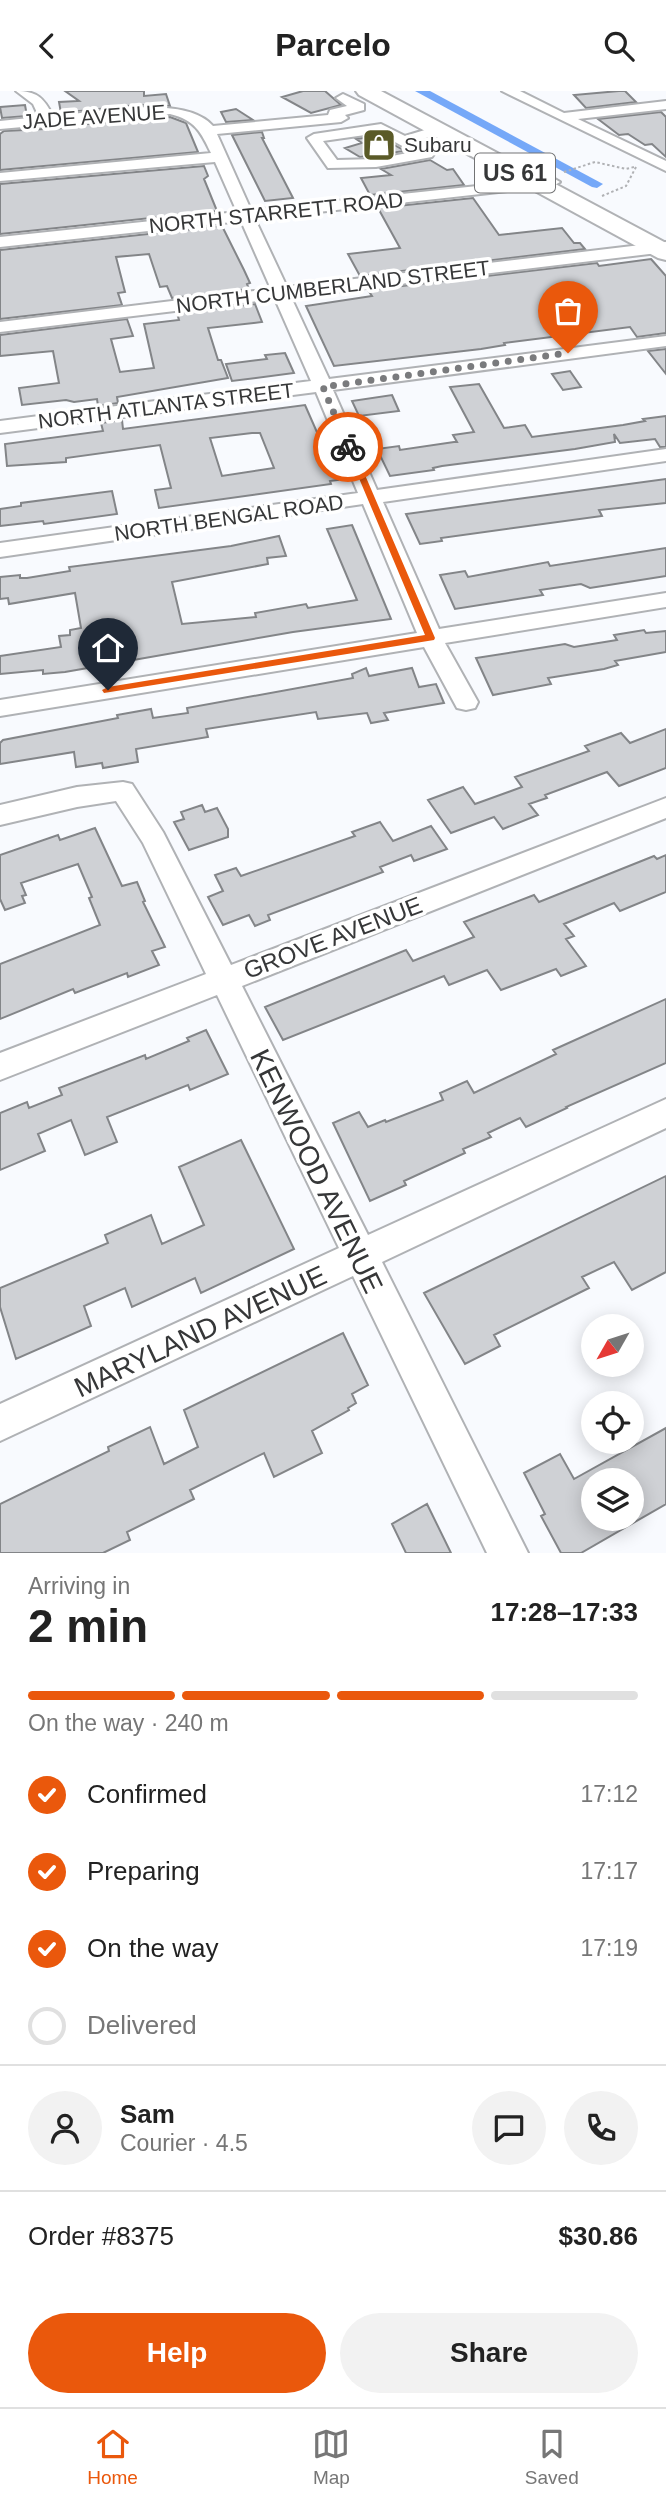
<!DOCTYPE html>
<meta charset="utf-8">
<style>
body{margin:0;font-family:Helvetica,sans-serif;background:#f2f2f2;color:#222;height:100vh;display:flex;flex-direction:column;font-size:26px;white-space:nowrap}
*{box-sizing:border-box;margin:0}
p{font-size:23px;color:#767676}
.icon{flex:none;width:38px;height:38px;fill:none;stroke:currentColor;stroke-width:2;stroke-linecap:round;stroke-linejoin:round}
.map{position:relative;height:1462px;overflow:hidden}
.panel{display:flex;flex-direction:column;background:#fff;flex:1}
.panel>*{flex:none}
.needle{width:46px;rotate:231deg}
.controls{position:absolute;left:581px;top:1223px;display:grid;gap:14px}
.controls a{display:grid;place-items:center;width:63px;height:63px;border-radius:50%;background:#fff;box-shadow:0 4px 18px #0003;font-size:35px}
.pin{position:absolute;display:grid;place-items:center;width:60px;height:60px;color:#fff;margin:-72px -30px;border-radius:50% 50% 50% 0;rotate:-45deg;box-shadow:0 0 7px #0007}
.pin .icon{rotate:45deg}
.courier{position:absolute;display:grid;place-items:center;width:70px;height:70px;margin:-35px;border:5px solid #ea580c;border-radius:50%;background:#fff;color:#222;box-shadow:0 2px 9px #0007}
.summary em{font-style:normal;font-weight:800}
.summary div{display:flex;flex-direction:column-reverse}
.summary{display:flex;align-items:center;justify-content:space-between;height:119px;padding:0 28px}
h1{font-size:46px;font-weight:800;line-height:52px}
.bar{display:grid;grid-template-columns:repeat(4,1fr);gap:10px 7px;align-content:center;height:84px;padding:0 28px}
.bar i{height:9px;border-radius:5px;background:#e0e0e0}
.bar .selected{background:#ea580c}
.bar p{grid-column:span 4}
.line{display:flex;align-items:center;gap:18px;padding:0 28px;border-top:2px solid #e0e0e0}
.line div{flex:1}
.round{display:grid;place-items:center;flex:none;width:74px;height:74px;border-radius:37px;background:#f2f2f2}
ol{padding:0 28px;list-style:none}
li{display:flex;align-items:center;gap:21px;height:77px}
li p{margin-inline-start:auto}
li .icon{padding:7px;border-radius:50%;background:#ea580c;color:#fff;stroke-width:4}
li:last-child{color:#767676}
li i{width:38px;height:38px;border:4px solid #e0e0e0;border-radius:50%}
.cta{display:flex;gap:14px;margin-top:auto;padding:14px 28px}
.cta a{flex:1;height:80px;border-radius:42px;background:#ea580c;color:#fff;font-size:28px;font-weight:800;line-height:80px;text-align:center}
.cta a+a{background:#f2f2f2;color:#222}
header{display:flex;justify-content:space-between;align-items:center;height:91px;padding:0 28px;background:#fff;font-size:32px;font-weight:800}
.dock{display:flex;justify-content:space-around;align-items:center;height:98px;border-top:2px solid #e0e0e0;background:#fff;font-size:19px;color:#767676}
.dock a{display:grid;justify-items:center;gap:4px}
.dock .selected{color:#ea580c}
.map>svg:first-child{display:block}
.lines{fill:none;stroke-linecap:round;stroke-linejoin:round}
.canal{fill:#75a8f8;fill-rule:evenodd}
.building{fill:#cfd1d5;stroke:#838588;stroke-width:2;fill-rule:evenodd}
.minor-casing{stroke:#b0b2b5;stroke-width:4}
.highway-casing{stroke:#b0b2b5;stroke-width:4}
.path{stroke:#b0b1b4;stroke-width:2;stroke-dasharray:2.5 2.5;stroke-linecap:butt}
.minor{fill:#fff;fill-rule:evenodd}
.highway{fill:#fff;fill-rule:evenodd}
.route{fill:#ea580c}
.done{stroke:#7a7b7d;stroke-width:7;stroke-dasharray:0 12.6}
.labels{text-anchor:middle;stroke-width:7;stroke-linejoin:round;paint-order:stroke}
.far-street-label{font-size:21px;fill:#363738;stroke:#fff}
.far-poi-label{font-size:21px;fill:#363738;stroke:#fff;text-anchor:start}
.shield{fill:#fff;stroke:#727374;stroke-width:2}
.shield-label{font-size:23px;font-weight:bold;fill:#363738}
.street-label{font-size:24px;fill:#363738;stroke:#fff}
.near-street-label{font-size:28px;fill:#363738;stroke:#fff}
</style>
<header><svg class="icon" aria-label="back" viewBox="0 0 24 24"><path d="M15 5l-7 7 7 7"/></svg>Parcelo<svg class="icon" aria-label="search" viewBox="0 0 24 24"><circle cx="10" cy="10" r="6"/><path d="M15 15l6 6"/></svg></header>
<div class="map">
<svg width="666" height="1462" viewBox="0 0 666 1462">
<rect width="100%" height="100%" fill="#f8fafe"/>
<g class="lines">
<path class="canal" d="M415,0H430L603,93L597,97L592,96Z"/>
</g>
<path class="building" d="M65,0H144V5L166,3L170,15L137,14L61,22L59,11L79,10Z
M303,0H325L341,14L311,22L282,6Z
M619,0H625L636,11L586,17L574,4Z
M25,14L27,25L2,27L0,16Z
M236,18L253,29L226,31L221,21Z
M661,21L666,26V66L652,53L645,54L628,43L619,44L598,28Z
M170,26L186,32L198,61L0,79V43L4,40L64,37V35Z
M262,41L264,47H262L293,107L265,110L232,44Z
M378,45L405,60L360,66L345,57L362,52L356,48Z
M430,69L447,79L453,78L464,94L370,104L361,87L391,84L381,78Z
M204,75L208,85L204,88L217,120L0,143V93Z
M473,107L499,144L562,137L574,152H580L585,158L360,185L348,163L400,157L378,117Z
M222,135L244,179L250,192L247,193L249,198L172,207L167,195L160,196L149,163L116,166L125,201L118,202L122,214L0,228V159Z
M651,168L666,185V242L637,246L630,236L504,252L505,254L481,258L334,275L306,215L372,205L368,199L597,172L599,175Z
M255,213L262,231L208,237L218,269H221L228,287L117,306L118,312L98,315L97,308L74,311L66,309L22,314L19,297L59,292L53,260L0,265V244L127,228L133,245L111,248L120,281L154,277L144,233L179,229L177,222Z
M666,258V283L648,260Z
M285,262L294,282L232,290L226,273L267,268L265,264Z
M570,280L581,296L563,299L552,283Z
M479,293L504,337L525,334L532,346L623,334L645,330L643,328L666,325V356H660L655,348L620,352L614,343L615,351L575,358L442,375L433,377L434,379L390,385L377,358L399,355L400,359L454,351H457L453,344L474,341L450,296Z
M392,304L399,320L359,325L352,310Z
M305,314L338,389L330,390L331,393L159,417L155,399L171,397L160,354L66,367V371L7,375L5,353L103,340L101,332L122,329L123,338ZM252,342H260L274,377L222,385L210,347Z
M666,388V412L599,419L602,425L441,447L442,450L420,453L406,423Z
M112,400L117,423L44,433L43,430L0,435V418L21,415V412Z
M352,434L391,528L293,541L65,581L43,583V579L0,583V565L61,556L59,545L70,544V539L81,537L75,502L9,513L8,507L0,508V486L20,484V487H27L70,480L69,476L231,455L279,445L286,465L267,467L268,473L172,491L182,533L256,526L255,522L306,513L308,517L357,509L327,438Z
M666,457V485L590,497L581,493L540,499L543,504L455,518L440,484L465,480L468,486L548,471L550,475Z
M644,539L646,542L666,540V561L615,570L618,574L604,578L548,587L551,593L493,604L476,567L565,553L574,556L617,549L614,544Z
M366,577L369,585L412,577L419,596L436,593L444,612L384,622L388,629L371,632L367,622L318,628L316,621L206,638L208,646L136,658L138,671L103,677L102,672L76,676L74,661L0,673V652L3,649L118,627L117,624L151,618L153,627L188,622L187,617L353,587L352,583Z
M666,638V677L619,695L607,681L545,704L547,707L529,713L538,724L503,738L494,726L451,742L428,709L463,696L475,713L522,696L515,686L589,660L585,655L621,642L630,652Z
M202,714L205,721L217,717L228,738V746L189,759L174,731L184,728L181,721Z
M380,731L393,750L431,735L447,758L414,770L411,764L380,776L383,781L268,824L270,829L255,835L249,824L223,834L208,806L223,800L215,784L236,777L241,785L355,745L352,741Z
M95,737L122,795L137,791L145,810L143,811L165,856L152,860L159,874L128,886L127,882L75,902L73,898L0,928V873L100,834L89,807L92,806L78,773L21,792L26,804L22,805L25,812L5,819L0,808V764L58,744L60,749Z
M666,764V801L620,820L614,812L564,833L574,845L566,848L586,875L561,885L556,878L501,899L487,879L449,894L444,885L283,949L265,916L406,859L413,870L474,846L464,831L534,804L539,811L654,765L657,768Z
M666,908V972L566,1016L567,1017L526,1036L520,1027L488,1042L491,1046L463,1058L465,1062L404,1090L406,1094L370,1110L333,1032L359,1021L368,1036L385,1029L386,1031L443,1009L440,1002L467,990L474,1002L556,963L553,959Z
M206,939L228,983L190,999L188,994L107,1026L117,1051L85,1064L71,1029L38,1043L45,1060L0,1079V1022L27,1011L29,1017L62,1004L59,997L145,964L146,968L189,950L187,947Z
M241,1049L294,1158L201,1202L195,1187L132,1216L125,1197L84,1215L91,1235L16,1268L0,1216V1197L108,1152L105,1144L151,1124L162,1153L204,1134L179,1076Z
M666,1085V1181L632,1199L614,1171L582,1186L589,1197L494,1244L500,1255L465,1273L424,1202Z
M343,1242L368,1294L352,1303L356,1312L348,1317L349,1319L312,1340L322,1362L274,1386L264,1362L190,1399L194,1408L127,1441L130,1449L103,1462H0V1413L109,1360L108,1356L150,1336L164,1373L198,1356L184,1319Z
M666,1337V1413L581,1462H561L541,1425L545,1423L524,1382L560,1363L574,1388ZM593,1390H632V1428H593Z
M427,1413L451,1462H406L392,1433Z"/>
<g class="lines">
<defs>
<path id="minor" d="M16,0C37,0 44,7 53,25C94,22 184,2 213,35L328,24L330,19L347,15L336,7L343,3L364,13V19L345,24L348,27L341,31L217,43L251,119L553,87L560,91L553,95L255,128L287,196L666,151V161L291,206L329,288L666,245V255L333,299L377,399L666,358V370L383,411L439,538L666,502V516L445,552L478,611L475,617L466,619L457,617L424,556L0,625V609L417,542L363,413L0,466V452L358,402L316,301L0,342V330L311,290L275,208L0,241V231L271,198L241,130L0,156V146L237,121L215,71L0,90V82L211,62C201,41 195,29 170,23L0,38V30L39,26L33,13Z
M502,0H520L564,22L666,10V18L578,28L666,70V80Z
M381,33L405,45L438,35L445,39L416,51L434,63L432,66L376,76L328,77L307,47L314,43ZM379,42L413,61L376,68L337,69L323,50Z
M123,691L132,693L163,741L231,874L666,707V727L242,895L368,1144L666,1008V1037L382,1171L528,1462H487L353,1185L0,1350V1313L339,1157L217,904L0,989V962L206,883L143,752L116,710L77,716L0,734V714L77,696Z"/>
<path id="highway" d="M356,0H381L666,152V169L658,167L359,4Z"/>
</defs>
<use href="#minor" class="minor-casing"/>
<use href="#highway" class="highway-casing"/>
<path class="path" d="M564,81L595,71L626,78L634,76
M602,105L626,95L636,76"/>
<use href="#minor" class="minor"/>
<use href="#highway" class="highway"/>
</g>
<path class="route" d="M345,354L353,356L435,547L434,549L104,602L102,599L108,596L425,544Z"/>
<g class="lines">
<path class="done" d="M348,356L323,296L568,262"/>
</g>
<defs>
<symbol id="shop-square" viewBox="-11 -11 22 22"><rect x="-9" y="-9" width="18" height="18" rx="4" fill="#5a5a27" stroke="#fff"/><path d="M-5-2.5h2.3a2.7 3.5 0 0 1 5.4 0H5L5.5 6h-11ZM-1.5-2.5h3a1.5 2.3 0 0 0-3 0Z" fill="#fff"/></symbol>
</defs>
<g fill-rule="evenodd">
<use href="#shop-square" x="360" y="35" width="38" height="38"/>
</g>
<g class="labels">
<g class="far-street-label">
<text transform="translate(94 26) rotate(-4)" y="7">JADE AVENUE</text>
<text transform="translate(276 122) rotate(-6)" y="7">NORTH STARRETT ROAD</text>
<text transform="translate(333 196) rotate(-7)" y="7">NORTH CUMBERLAND STREET</text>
<text transform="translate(166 315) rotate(-7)" y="7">NORTH ATLANTA STREET</text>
<text transform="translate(229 427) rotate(-8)" y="7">NORTH BENGAL ROAD</text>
</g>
<g class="far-poi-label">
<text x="404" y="61">Subaru</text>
</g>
<rect class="shield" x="475" y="62.5" width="80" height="39" rx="5"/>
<g class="shield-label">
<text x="515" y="90">US 61</text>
</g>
<g class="street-label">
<text transform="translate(333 847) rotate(-21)" y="8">GROVE AVENUE</text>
</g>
<g class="near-street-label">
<text transform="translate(317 1080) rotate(64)" y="10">KENWOOD AVENUE</text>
<text transform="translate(200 1240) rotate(-25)" y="10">MARYLAND AVENUE</text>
</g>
</g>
</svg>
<div class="controls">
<a><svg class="needle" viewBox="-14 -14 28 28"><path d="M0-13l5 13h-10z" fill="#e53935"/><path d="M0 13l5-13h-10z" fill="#767676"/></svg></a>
<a><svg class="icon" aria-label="locate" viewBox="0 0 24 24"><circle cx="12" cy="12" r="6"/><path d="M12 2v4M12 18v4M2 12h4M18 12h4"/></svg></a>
<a><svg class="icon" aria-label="layers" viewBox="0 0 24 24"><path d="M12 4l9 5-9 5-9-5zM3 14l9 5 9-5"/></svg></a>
</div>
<div class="pin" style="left:568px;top:262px;background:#ea580c"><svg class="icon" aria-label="bag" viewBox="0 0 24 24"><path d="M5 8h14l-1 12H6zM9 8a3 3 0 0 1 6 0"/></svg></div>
<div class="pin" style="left:108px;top:599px;background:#1f2937"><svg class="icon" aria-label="home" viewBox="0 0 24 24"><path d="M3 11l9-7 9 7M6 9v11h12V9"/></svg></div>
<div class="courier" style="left:348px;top:356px"><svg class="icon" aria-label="bike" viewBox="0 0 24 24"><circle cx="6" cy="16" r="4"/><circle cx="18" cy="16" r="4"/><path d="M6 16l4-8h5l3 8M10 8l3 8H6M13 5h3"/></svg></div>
</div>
<section class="panel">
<div class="summary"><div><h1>2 min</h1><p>Arriving in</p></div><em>17:28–17:33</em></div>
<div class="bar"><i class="selected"></i><i class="selected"></i><i class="selected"></i><i></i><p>On the way · 240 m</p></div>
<ol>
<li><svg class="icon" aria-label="check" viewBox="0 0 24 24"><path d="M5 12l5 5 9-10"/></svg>Confirmed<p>17:12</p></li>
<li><svg class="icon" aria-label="check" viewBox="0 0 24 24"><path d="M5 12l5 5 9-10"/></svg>Preparing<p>17:17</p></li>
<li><svg class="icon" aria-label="check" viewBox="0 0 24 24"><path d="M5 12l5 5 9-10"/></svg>On the way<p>17:19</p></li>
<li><i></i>Delivered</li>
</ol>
<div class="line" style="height:126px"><a class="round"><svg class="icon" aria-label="person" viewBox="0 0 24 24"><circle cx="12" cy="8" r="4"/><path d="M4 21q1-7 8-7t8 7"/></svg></a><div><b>Sam</b><p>Courier · 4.5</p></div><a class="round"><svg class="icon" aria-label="chat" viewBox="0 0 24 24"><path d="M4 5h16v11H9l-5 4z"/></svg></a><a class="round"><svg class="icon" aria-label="phone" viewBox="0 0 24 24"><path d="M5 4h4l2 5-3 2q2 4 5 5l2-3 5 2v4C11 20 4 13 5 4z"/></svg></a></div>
<div class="line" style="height:91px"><div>Order #8375</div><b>$30.86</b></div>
<div class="cta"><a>Help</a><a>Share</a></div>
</section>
<nav class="dock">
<a class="selected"><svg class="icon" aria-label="home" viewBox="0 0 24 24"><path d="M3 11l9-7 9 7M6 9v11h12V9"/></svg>Home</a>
<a><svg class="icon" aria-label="map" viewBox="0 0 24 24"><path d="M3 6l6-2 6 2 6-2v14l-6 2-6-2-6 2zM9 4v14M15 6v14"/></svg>Map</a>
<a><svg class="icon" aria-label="saved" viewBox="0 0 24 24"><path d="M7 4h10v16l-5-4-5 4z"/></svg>Saved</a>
</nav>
